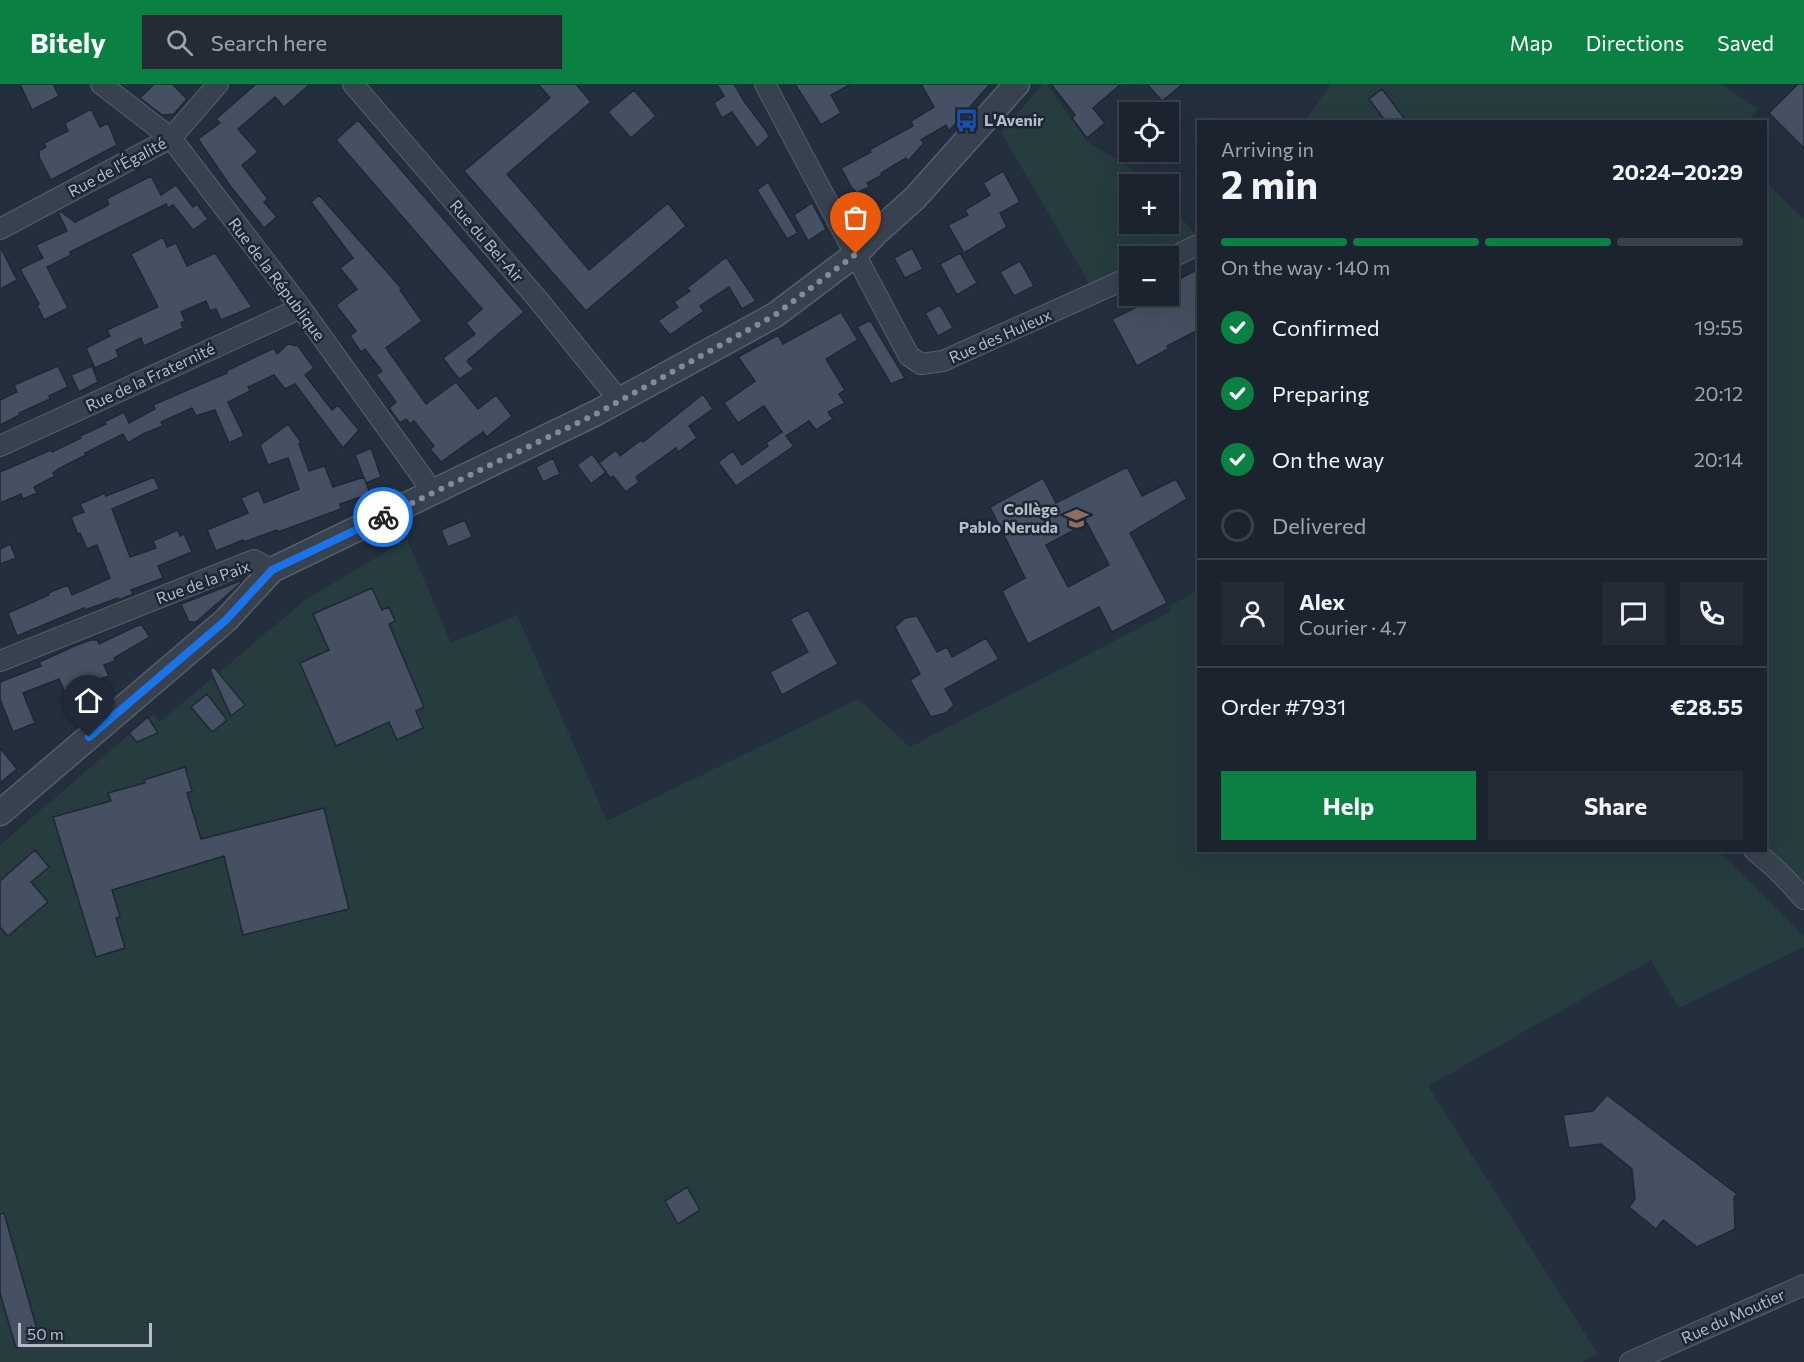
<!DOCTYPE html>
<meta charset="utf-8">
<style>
body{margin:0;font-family:Commissioner,sans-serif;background:#242b36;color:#f1f3f6;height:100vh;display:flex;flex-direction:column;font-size:22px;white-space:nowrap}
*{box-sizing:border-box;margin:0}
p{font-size:20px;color:#a0a4aa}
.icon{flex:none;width:33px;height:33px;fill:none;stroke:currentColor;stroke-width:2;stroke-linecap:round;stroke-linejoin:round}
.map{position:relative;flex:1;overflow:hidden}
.panel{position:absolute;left:1197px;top:36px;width:570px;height:732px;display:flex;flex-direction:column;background:#1b232e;border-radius:0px;box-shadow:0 6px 24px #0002,0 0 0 2px #39404a}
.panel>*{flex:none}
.buttons{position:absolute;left:1119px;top:18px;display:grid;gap:12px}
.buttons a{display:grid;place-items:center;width:60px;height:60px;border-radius:0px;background:#1b232e;box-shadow:0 6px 24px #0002,0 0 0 2px #39404a;font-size:30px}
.scale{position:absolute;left:18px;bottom:15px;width:134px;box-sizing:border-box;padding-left:6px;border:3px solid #b4bcc9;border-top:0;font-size:16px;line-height:21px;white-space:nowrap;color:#b4bcc9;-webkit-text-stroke:4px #1d2633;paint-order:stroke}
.pin{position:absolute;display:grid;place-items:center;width:51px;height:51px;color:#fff;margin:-62px -26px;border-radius:50% 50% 50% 0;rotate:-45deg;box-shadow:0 0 6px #0007}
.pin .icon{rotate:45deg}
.courier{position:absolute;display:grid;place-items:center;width:60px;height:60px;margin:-30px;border:4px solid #1a73e8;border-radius:50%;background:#fff;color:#222;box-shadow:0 2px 8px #0007}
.headline em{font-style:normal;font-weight:700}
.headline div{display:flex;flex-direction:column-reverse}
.headline{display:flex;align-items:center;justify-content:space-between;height:102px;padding:0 24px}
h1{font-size:39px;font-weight:700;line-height:45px}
.bar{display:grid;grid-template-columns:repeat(4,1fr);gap:9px 6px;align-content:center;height:72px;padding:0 24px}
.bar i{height:8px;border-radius:4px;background:#39404a}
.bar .on{background:#0b8043}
.bar p{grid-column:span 4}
.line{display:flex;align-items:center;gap:15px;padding:0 24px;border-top:2px solid #39404a}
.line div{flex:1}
.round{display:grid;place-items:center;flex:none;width:63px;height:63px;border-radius:0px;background:#242b36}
ol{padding:0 24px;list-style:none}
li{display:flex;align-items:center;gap:18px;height:66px}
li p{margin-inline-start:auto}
li .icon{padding:6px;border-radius:50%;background:#0b8043;color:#fff;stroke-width:4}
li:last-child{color:#a0a4aa}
li i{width:33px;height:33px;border:3px solid #39404a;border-radius:50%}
.action{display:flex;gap:12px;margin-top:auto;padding:12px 24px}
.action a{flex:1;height:69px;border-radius:0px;background:#0b8043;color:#fff;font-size:24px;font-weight:700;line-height:69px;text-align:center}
.action a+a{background:#242b36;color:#f1f3f6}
header{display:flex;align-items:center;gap:36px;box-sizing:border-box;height:84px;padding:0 30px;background:#0b8043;color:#fff}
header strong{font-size:28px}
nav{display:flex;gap:33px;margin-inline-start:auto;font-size:21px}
.search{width:420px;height:54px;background:#242b36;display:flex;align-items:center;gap:15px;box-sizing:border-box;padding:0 21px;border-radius:0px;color:#a0a4aa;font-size:22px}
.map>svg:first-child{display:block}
.green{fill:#263c3f}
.building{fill:#455162;stroke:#1f2835;stroke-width:1.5;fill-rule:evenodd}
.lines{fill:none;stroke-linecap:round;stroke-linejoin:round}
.minor-casing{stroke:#565f6c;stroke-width:22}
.tertiary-casing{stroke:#565f6c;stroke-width:27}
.minor{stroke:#38414e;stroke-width:20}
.tertiary{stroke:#38414e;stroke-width:24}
.done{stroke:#828b98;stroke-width:6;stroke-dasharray:0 10.8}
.route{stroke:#1a73e8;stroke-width:8}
.labels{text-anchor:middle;stroke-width:5;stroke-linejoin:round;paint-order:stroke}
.poi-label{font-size:16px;font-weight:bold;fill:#b4bcc9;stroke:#1d2633;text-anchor:start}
.street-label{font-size:16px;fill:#b4bcc9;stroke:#1d2633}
</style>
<header>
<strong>Bitely</strong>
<div class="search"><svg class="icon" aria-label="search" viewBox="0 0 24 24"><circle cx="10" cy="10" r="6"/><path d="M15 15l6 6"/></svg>Search here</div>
<nav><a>Map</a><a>Directions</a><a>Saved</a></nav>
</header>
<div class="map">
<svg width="1804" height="1278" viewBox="0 0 1804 1278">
<rect width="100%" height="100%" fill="#242f3e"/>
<path class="green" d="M1043,0H1047L1087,57L1151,97L1154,100H1130V140H1168L1169,118L1198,154L1157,172H1130L1129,185L1091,202L1001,48Z
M1331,0H1721L1758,25L1746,38H1304Z
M1766,98L1804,136V805L1766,766Z
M407,455L451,559L517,531L607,737L858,615L910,663L1172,527L1169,522L1198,506V766L1719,767L1804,852V863L1679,924L1651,876L1428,1002L1598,1270L1582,1278H0V761L153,630L160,638L305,516Z"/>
<path class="building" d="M20,0H53L59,12L32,26Z
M154,0H172L187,15L174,30L162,31L140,14Z
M256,0H310L284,23L275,13L238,45L258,68L242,81L268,115L264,118L277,133L264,144L231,103L198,55L220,39L216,35Z
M538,0H576L591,18L507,90L589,186L668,119L686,142L586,227L464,87L550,14Z
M717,0H734L744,17L767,48L769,53L757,64L732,28L722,34L714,19L724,12Z
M795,0H851L831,11L841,29L821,41Z
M921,0H990L949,47L946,41L921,56L924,59L908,77L906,74L881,89L882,91L867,99L869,103L857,109L852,104L841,84L871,68L869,66L913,42L911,37L934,23Z
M1051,0H1121L1093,24L1105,39L1087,54L1072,34L1075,31Z
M1147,0H1183L1162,17Z
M1798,0H1804V64L1769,29Z
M1382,5L1407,38H1386L1369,15Z
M634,6L656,32L631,54L608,28Z
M91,25L100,43L108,39L117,61L51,96L39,73V67L46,63L44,59L68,47L65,39Z
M358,36L524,228L467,277L474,285L459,295L443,274L475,250L466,239L482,225L336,56Z
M1003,87L1020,118L1000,129L1007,143L964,169L948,141L968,131L965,126L990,111L983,99Z
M151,92L161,111L176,101L193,123L197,120L208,135L193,146L173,121L168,124L166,120L70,168L71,171L47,183L68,224L44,236L37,221L39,220L20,185L43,174L36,161L67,147L58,128L60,127L75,138L107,122L109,120L106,115Z
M768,98L798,149L787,155L757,106Z
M319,111L402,205L400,206L422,237L386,264L426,320L456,298L478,325L496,311L512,332L487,353L483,348L441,378L430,365L434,362L414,337L410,340L406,335L400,339L389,324L396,318L376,291L382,287L365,265L361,268L350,252L356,247L336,221L357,205L340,184L353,174L311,118Z
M812,119L826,145L808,157L794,131Z
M163,153L167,163L176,159L187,182L215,169L252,223L221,236L216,225L210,227L206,217L181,228L185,237L181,239L183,244L144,262L141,254L116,266L119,273L95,284L86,264L110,252L107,246L158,223L131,170Z
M0,162L17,196L0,205Z
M912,164L923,185L905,194L894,174Z
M960,169L977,199L957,211L940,180Z
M726,173L756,217L742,225L729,203L700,222L704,227L670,251L658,237L678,223L674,218L690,207L687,204Z
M1020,177L1034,202L1014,212L1000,188Z
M1198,185V246L1167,262L1168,265L1137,282L1112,235L1139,222L1138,219L1150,212H1168V201Z
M940,221L953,244L938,252L925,229Z
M841,228L858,256L826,275L845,306L839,310L845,319L828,328L833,335L816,346L809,337L786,352L794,362L736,402L718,378L733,367L742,381L768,362L766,359L782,348L764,322L738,339L724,319L755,297L738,273L778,251L783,260Z
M870,236L905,294L891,300L857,243Z
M288,260L298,262L314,284L305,291L332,326L338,321L359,346L343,364L295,300L285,305L274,291L248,303L250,307L228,318L244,352L229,359L215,326L196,332L192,324L161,338L163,342L143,350L128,359L123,350L85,369L86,371L60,384L53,389L55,392L34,403L37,409L23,415L21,410L0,419V388L51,366L52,368L81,354L80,352L106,340L104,338L124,328L129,339L155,325L153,321L227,289L226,287L274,264L277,270Z
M58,282L68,303L49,312L50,315L19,329L20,331L0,341V316L17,308L14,301Z
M92,282L98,298L79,308L71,291Z
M703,310L713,325L689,342L697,354L678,368L676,364L636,393L639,398L626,408L613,392L610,394L599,379L616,366L620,372L641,356L643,358Z
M288,340L301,358L299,360L309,387L327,381L325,383L333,403L364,393L370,410L340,420L341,425L278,448L277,446L244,458L243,456L216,467L207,446L248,429L241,414L259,406L264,419L299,405L288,374L268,381L260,361Z
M371,364L381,393L366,399L355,371Z
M592,370L606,388L591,400L577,381Z
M553,374L560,390L543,398L536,383Z
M1127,383L1142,412L1176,395L1187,415L1130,449L1167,519L1112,548L1099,523L1028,560L1002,507L1025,494L990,423L1043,394L1056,419ZM1087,439L1109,481L1068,503L1046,461Z
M154,393L159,405L112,425L130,473L156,464L153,457L178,446L180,452L184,450L192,468L158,482L163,494L131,506L133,510L119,516L118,514L85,526L84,524L17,552L8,529L49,511L48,509L68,501L72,511L110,494L97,461L87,465L80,449L78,451L71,433L84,428L80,420L105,409L106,412Z
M465,436L472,453L448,463L441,446Z
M10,460L16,474L0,480V465Z
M240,497L241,499L196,538H189L181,520Z
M372,504L382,526L389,523L395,537L389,540L424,623L416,627L423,644L397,656L389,638L336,662L300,579L329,566L313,530Z
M808,526L838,580L782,611L770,588L808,568L790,535Z
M917,532L937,568L947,563L952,573L986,554L999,575L945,605L954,621L946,629L931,633L910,596L920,590L895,543L905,534Z
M141,540L150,553L114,574L115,577L104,581L109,592L85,601L87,605L67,613L59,595L23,609L35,639L13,648L0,615V598L41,582L39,578L77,561L91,556H97L99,560Z
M214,583L245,621L231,632L210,586Z
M207,610L227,636L212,648L191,623Z
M148,633L158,649L137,658L129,649Z
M0,664L17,685L0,699Z
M185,683L192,707L187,709L201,755L324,724L349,825L243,851L224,772L112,806L120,833L116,834L125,864L96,873L53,733L111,717L108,709L145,699L144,696Z
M35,766L49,783L31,798L48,818L8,852L0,843V797Z
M1607,1011L1737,1110L1734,1114L1735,1145L1697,1163L1663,1136L1656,1145L1629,1123L1635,1115L1632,1085L1601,1060L1569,1064L1563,1031L1593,1027Z
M687,1103L700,1126L678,1140L665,1117Z
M4,1129L40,1256L16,1264L0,1209V1130Z"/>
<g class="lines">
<defs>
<path id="minor" d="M101,0L171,54L301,224L433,408
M353,0L540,218L619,316
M765,0L909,272L921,280L943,277L1130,193
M0,145L171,54L218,0
M1168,175L1198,161
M0,362L301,224
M0,577L254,476L272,486
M1754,766L1779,788L1804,815
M1630,1278L1804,1201"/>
<path id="tertiary" d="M0,729L226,536L272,486L596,329L775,231L856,170L876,149L915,114L1017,0"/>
</defs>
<use href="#minor" class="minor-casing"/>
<use href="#tertiary" class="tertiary-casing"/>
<use href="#minor" class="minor"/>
<use href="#tertiary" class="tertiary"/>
</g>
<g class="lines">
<path class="done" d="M383,433L596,330L775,231L856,170"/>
<path class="route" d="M89,653L226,536L272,486L383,433"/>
</g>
<defs>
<symbol id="bus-bare" viewBox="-9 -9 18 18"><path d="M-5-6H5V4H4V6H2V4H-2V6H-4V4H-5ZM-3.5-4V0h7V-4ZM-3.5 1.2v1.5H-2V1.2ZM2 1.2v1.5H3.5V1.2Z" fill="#1a4fb4" stroke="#1d2633" stroke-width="2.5" paint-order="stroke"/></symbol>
<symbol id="school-bare" viewBox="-9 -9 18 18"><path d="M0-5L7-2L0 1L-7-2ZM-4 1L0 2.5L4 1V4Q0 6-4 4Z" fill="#8d6e63" stroke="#1d2633" stroke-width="2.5" paint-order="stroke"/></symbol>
</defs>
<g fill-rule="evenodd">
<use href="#bus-bare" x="950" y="20" width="33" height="33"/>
<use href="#school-bare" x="1060" y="418" width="33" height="33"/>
</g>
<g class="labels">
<g class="poi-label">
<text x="984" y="42">L'Avenir</text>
<text x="1058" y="431" text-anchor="end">Collège<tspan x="1058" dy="18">Pablo Neruda</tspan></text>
</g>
<g class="street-label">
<text transform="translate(117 83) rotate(-28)" y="6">Rue de l'Égalité</text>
<text transform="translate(487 157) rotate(49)" y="6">Rue du Bel-Air</text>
<text transform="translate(277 195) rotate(53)" y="6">Rue de la République</text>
<text transform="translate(1000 252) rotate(-24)" y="6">Rue des Huleux</text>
<text transform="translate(150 293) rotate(-25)" y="6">Rue de la Fraternité</text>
<text transform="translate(203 498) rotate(-20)" y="6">Rue de la Paix</text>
<text transform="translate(1733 1232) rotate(-24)" y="6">Rue du Moutier</text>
</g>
</g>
</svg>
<div class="buttons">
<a><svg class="icon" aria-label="locate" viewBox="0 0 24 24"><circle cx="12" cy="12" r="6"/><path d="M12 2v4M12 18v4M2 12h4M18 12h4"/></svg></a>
<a>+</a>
<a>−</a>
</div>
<div class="scale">50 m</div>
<div class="pin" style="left:856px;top:170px;background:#ea580c"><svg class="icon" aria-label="bag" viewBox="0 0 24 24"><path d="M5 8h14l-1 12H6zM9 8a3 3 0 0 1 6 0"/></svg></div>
<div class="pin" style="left:89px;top:653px;background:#1f2937"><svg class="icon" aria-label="home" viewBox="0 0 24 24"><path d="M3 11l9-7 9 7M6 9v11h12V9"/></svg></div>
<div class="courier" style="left:383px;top:433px"><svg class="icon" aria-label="bike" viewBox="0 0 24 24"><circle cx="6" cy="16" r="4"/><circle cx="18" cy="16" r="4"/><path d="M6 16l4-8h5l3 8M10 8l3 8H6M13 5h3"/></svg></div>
<section class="panel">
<div class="headline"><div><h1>2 min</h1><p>Arriving in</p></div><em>20:24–20:29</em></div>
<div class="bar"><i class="on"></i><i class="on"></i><i class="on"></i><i></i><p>On the way · 140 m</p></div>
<ol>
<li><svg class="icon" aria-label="check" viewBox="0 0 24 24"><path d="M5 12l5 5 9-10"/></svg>Confirmed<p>19:55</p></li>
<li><svg class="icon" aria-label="check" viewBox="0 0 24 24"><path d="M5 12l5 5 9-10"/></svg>Preparing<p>20:12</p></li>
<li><svg class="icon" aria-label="check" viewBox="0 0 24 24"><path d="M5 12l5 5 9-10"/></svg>On the way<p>20:14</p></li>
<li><i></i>Delivered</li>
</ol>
<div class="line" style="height:108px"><a class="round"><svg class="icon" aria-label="person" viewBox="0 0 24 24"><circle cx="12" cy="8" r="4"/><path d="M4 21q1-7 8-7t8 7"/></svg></a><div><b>Alex</b><p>Courier · 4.7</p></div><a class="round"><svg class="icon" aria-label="chat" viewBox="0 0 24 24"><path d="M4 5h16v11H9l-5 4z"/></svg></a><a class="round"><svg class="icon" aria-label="phone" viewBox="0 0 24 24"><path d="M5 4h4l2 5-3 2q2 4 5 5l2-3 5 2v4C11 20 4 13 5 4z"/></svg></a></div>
<div class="line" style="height:78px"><div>Order #7931</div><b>€28.55</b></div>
<div class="action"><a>Help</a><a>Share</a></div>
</section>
</div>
